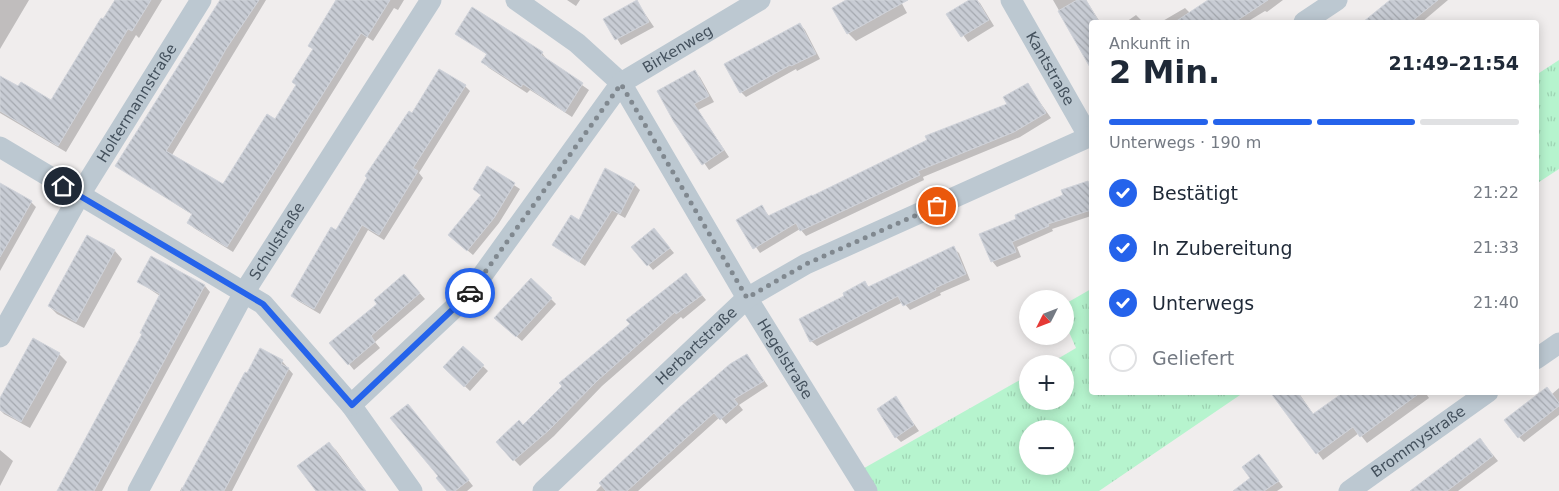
<!DOCTYPE html>
<html lang="de">
<meta charset="utf-8">
<style>
body{margin:0;font-family:"DejaVu Sans",sans-serif;background:#f2f2f3;color:#1f2937;height:100vh;display:flex;flex-direction:column;font-size:19px;white-space:nowrap}
*{box-sizing:border-box;margin:0}
p{font-size:16px;color:#747a83}
.icon{flex:none;width:28px;height:28px;fill:none;stroke:currentColor;stroke-width:2;stroke-linecap:round;stroke-linejoin:round}
.map{position:relative;flex:1;overflow:hidden}
.side{position:absolute;left:1089px;top:20px;width:450px;height:375px;display:flex;flex-direction:column;background:#fff;border-radius:5px;box-shadow:0 2px 12px #0003}
.side>*{flex:none}
.needle{width:32px;rotate:228deg}
.buttons{position:absolute;left:1019px;top:290px;display:grid;gap:10px}
.buttons a{display:grid;place-items:center;width:55px;height:55px;border-radius:50%;background:#fff;box-shadow:0 2px 12px #0003;font-size:25px}
.pin{position:absolute;display:grid;place-items:center;width:42px;height:42px;color:#fff;margin:-21px;border:2px solid #fff;border-radius:50%;box-shadow:0 1px 5px #0007}
.courier{position:absolute;display:grid;place-items:center;width:50px;height:50px;margin:-25px;border:4px solid #2563eb;border-radius:50%;background:#fff;color:#222;box-shadow:0 1px 6px #0007}
.summary em{font-style:normal;font-weight:700}
.summary div{display:flex;flex-direction:column-reverse}
.summary{display:flex;align-items:center;justify-content:space-between;height:85px;padding:0 20px}
h1{font-size:32px;font-weight:700;line-height:38px}
.bar{display:grid;grid-template-columns:repeat(4,1fr);gap:8px 5px;align-content:center;height:60px;padding:0 20px}
.bar i{height:6px;border-radius:4px;background:#e0e1e3}
.bar .active{background:#2563eb}
.bar p{grid-column:span 4}
ol{padding:0 20px;list-style:none}
li{display:flex;align-items:center;gap:15px;height:55px}
li p{margin-inline-start:auto}
li .icon{padding:5px;border-radius:50%;background:#2563eb;color:#fff;stroke-width:4}
li:last-child{color:#747a83}
li i{width:28px;height:28px;border:2px solid #e0e1e3;border-radius:50%}
.map>svg:first-child{display:block}
.park{fill:url(#park-tufts);fill-rule:evenodd}
.shadow{fill:#0003}
.building{fill:url(#building-back-hatch);stroke:#d0d3da}
.lines{fill:none;stroke-linecap:round;stroke-linejoin:round}
.minor{stroke:#bcc8d1;stroke-width:21}
.done{stroke:#80888f;stroke-width:5;stroke-dasharray:0 9}
.route{stroke:#2563eb;stroke-width:6}
.labels{text-anchor:middle;stroke-width:4;stroke-linejoin:round;paint-order:stroke}
.street-label{font-size:15px;fill:#44515d;stroke:#fff}
</style>
<div class="map">
<svg width="1559" height="491" viewBox="0 0 1559 491">
<defs>
<pattern id="park-tufts" width="24" height="20" patternUnits="userSpaceOnUse" patternTransform="scale(1.25)"><rect width="24" height="20" fill="#b6f4ce"/><path d="M3 7l-1-3M5 7V3M7 7l1-3M15 17l-1-3M17 17v-4M19 17l1-3" fill="none" stroke="#9ed3b3"/></pattern>
<pattern id="building-back-hatch" width="6" height="6" patternUnits="userSpaceOnUse" patternTransform="scale(1.25)"><rect width="6" height="6" fill="#c8ccd4"/><path d="M-1 5l2 2M0 0l6 6M5-1l2 2" fill="none" stroke="#a4a8af"/></pattern>
</defs>
<rect width="100%" height="100%" fill="#f0eded"/>
<path class="park" d="M1559,60V169L1536,184V75Z
M1091,289V392L1243,393L1099,491H868L859,471L1027,376L1028,401H1065V364H1049L1076,348L1065,323V304ZM1028,429H1065V466H1028Z"/>
<path class="shadow" d="M0,0H29L0,49Z
M115,0H162L139,38L136,35L66,152L0,113V77L18,88L51,102Z
M222,0H266L172,155L223,186L276,121L297,86L314,50L309,45L345,0H404L398,10L394,8L373,41L367,37L233,252L194,228L189,222L193,215L117,166Z
M567,0H580L576,6Z
M848,0H900L907,13L856,41L848,33Z
M971,0H976L980,3L994,26L968,42L948,14Z
M1053,0H1086L1100,22H1091V66Z
M1210,0H1283L1267,12L1265,11L1247,22H1161L1185,8L1191,14Z
M1392,0H1448L1422,22H1367Z
M637,2L654,27L621,45L605,19Z
M472,9L542,53L548,61L589,90L572,117L530,90L527,93L489,68L483,62L488,55L457,34Z
M1136,15L1143,22H1126Z
M800,24L805,30L820,59L797,71L796,69L746,97L741,92Z
M695,72L700,77L714,102L698,110L729,157L709,170L675,121Z
M1027,84L1051,118L1020,137L923,177L924,180L806,236L800,229L760,253L738,221L761,206L770,217L813,198L1009,105Z
M465,86L470,91L419,173L423,178L384,240L368,230L320,314L298,301L292,296L413,115Z
M488,168L520,189L499,223L473,255L455,240L482,196L474,189Z
M1088,182L1091,185V216L1052,229L1053,231L1017,247L1021,257L997,267L992,261L1018,219Z
M635,185L640,190L625,218L618,214L585,266L554,245L579,222Z
M0,192L31,202L36,207L0,271Z
M659,235L674,253L653,270L633,247Z
M88,236L115,251L122,259L84,328L57,314L49,306Z
M953,248L959,253L970,280L940,293L941,295L910,310L903,302L817,346L811,341L846,296L865,283L869,287Z
M152,258L205,286L210,292L102,491H59L143,335L160,296L139,282Z
M685,274L706,300L683,319L681,317L602,386L554,436L520,466L497,442L523,426Z
M531,279L556,304L522,341L500,323Z
M409,281L425,299L375,342L380,348L354,370L349,364Z
M464,348L488,371L470,391L445,367Z
M59,354L67,362L30,428L4,414L0,410V400Z
M747,355L768,386L739,405L743,410L726,424L720,417L638,491H596L629,457Z
M282,361L293,374L232,491H180L182,487L183,489L247,374Z
M1559,388V415L1524,442L1519,437L1552,394Z
M1272,392H1298L1314,415L1346,392H1425L1429,398L1367,443L1359,433L1323,460Z
M896,398L919,431L901,442L896,437Z
M413,411L473,486L467,491H448L440,477Z
M329,444L336,450L366,491H318Z
M1485,445L1498,461L1458,491H1411Z
M0,450L13,461L0,486Z
M1259,455L1283,487L1277,491H1235L1252,479Z"/>
<path class="building" d="M115,0H151L132,31L128,29L58,146L0,111V76L18,86L21,82L51,100L101,18L103,19Z
M220,0H259L226,49L197,101L166,151L223,184L267,114L275,119L296,85L292,82L313,49L308,46L336,0H390L367,37L361,33L227,247L187,223L192,214L115,166Z
M637,0L649,22L615,40L603,19Z
M846,0H908L847,34L832,8Z
M969,0H977L989,20L961,37L946,14Z
M1077,0H1086L1099,22H1091V69L1058,11Z
M1208,0H1268L1235,22H1175Z
M1390,0H1438L1411,22H1363Z
M472,7L543,52L541,55L583,83L565,112L523,84L521,87L481,62L487,54L455,34Z
M800,23L816,54L791,66L790,65L740,93L724,64Z
M439,69L466,85L413,168L418,171L379,235L362,225L314,309L291,296L331,227L336,230L367,178L365,176L409,111L412,113Z
M695,70L709,96L694,104L724,150L702,165L674,122L657,91Z
M1028,83L1046,113L1014,132L918,171L920,175L800,231L796,223L753,249L736,220L762,205L768,216L812,195V196L927,140L925,136L1007,104L1003,97Z
M487,166L515,183L494,218L467,251L448,235L481,195L473,189Z
M605,168L635,184L620,214L612,210L579,262L552,245L571,215L579,220Z
M1088,181L1091,189V210L1048,224L1049,226L1012,242L1016,252L991,262L979,234L1016,219L1015,215L1063,195L1061,190Z
M0,183L32,201L0,257Z
M654,228L670,248L647,266L631,247Z
M87,235L115,250L76,322L48,306Z
M954,246L966,274L935,288L936,290L903,306L898,296L810,342L799,319L844,296L843,293L865,281L868,287Z
M151,256L205,285L94,491H57L142,334L140,333L160,294L137,282Z
M686,273L702,295L676,314L675,312L597,381L548,431L513,461L496,442L519,420L523,425L562,386L559,383L630,324L626,320Z
M404,274L420,293L371,336L375,342L348,365L329,343L377,304L374,300Z
M531,278L552,298L516,337L494,318Z
M33,338L60,353L21,422L0,410V398Z
M463,346L484,365L464,387L443,367Z
M260,348L283,360L281,364L289,368L224,491H181L245,372L247,373Z
M747,354L764,381L734,399L738,404L720,420L714,413L627,491H606L599,483L679,408L730,364Z
M1547,387L1559,403V406L1518,438L1504,420Z
M1270,392H1297L1313,414L1344,392H1421L1360,437L1353,427L1316,454Z
M896,396L914,425L895,438L877,409Z
M408,404L469,480L455,491H447L436,478L438,476L390,418Z
M1480,438L1493,456L1472,472L1447,491H1410Z
M329,442L348,468L366,491H316L297,466Z
M1259,454L1279,481L1264,491H1233L1250,478L1242,467Z"/>
<g class="lines">
<g class="minor">
<path id="s1" d="M516,0L577,43L621,83L747,298L867,491"/>
<path id="s2" d="M1011,0L1089,137"/>
<path d="M1304,22L1337,0"/>
<path d="M0,147L263,304L351,405L412,491"/>
<path id="s3" d="M0,337L79,196L201,0"/>
<path d="M1536,359L1559,343"/>
<path id="s4" d="M351,405L468,295L621,83L760,0"/>
<path id="s5" d="M138,491L245,291L431,0"/>
<path id="s6" d="M543,491L747,298L806,264L1091,136"/>
<path id="s7" d="M1349,491L1488,392"/>
</g>
</g>
<g class="lines">
<path class="done" d="M470,293L621,84L747,298L806,264L937,206"/>
<path class="route" d="M63,186L263,304L352,405L470,293"/>
</g>
<g class="labels">
<g class="street-label">
<text dy="5" stroke="none"><textPath href="#s4" startOffset="488">Birkenweg</textPath></text>
<text dy="5" stroke="none"><textPath href="#s2" startOffset="79">Kantstraße</textPath></text>
<text dy="5" stroke="none"><textPath href="#s3" startOffset="271">Holtermannstraße</textPath></text>
<text dy="5" stroke="none"><textPath href="#s5" startOffset="286">Schulstraße</textPath></text>
<text dy="5" stroke="none"><textPath href="#s6" startOffset="211">Herbartstraße</textPath></text>
<text dy="5" stroke="none"><textPath href="#s1" startOffset="455">Hegelstraße</textPath></text>
<text dy="5" stroke="none"><textPath href="#s7" startOffset="85">Brommystraße</textPath></text>
</g>
</g>
</svg>
<div class="buttons">
<a><svg class="needle" viewBox="-14 -14 28 28"><path d="M0-13l5 13h-10z" fill="#e53935"/><path d="M0 13l5-13h-10z" fill="#747a83"/></svg></a>
<a>+</a>
<a>−</a>
</div>
<div class="pin" style="left:937px;top:206px;background:#ea580c"><svg class="icon" aria-label="bag" viewBox="0 0 24 24"><path d="M5 8h14l-1 12H6zM9 8a3 3 0 0 1 6 0"/></svg></div>
<div class="pin" style="left:63px;top:186px;background:#1f2937"><svg class="icon" aria-label="home" viewBox="0 0 24 24"><path d="M3 11l9-7 9 7M6 9v11h12V9"/></svg></div>
<div class="courier" style="left:470px;top:293px"><svg class="icon" aria-label="car" viewBox="0 0 24 24"><path d="M5 17H2v-5l4-1 3-4h7l3 4 3 1v5h-3M9 17h6M6 11h13"/><circle cx="7" cy="17" r="2"/><circle cx="17" cy="17" r="2"/></svg></div>
<section class="side">
<div class="summary"><div><h1>2 Min.</h1><p>Ankunft in</p></div><em>21:49–21:54</em></div>
<div class="bar"><i class="active"></i><i class="active"></i><i class="active"></i><i></i><p>Unterwegs · 190 m</p></div>
<ol>
<li><svg class="icon" aria-label="check" viewBox="0 0 24 24"><path d="M5 12l5 5 9-10"/></svg>Bestätigt<p>21:22</p></li>
<li><svg class="icon" aria-label="check" viewBox="0 0 24 24"><path d="M5 12l5 5 9-10"/></svg>In Zubereitung<p>21:33</p></li>
<li><svg class="icon" aria-label="check" viewBox="0 0 24 24"><path d="M5 12l5 5 9-10"/></svg>Unterwegs<p>21:40</p></li>
<li><i></i>Geliefert</li>
</ol>
</section>
</div>
